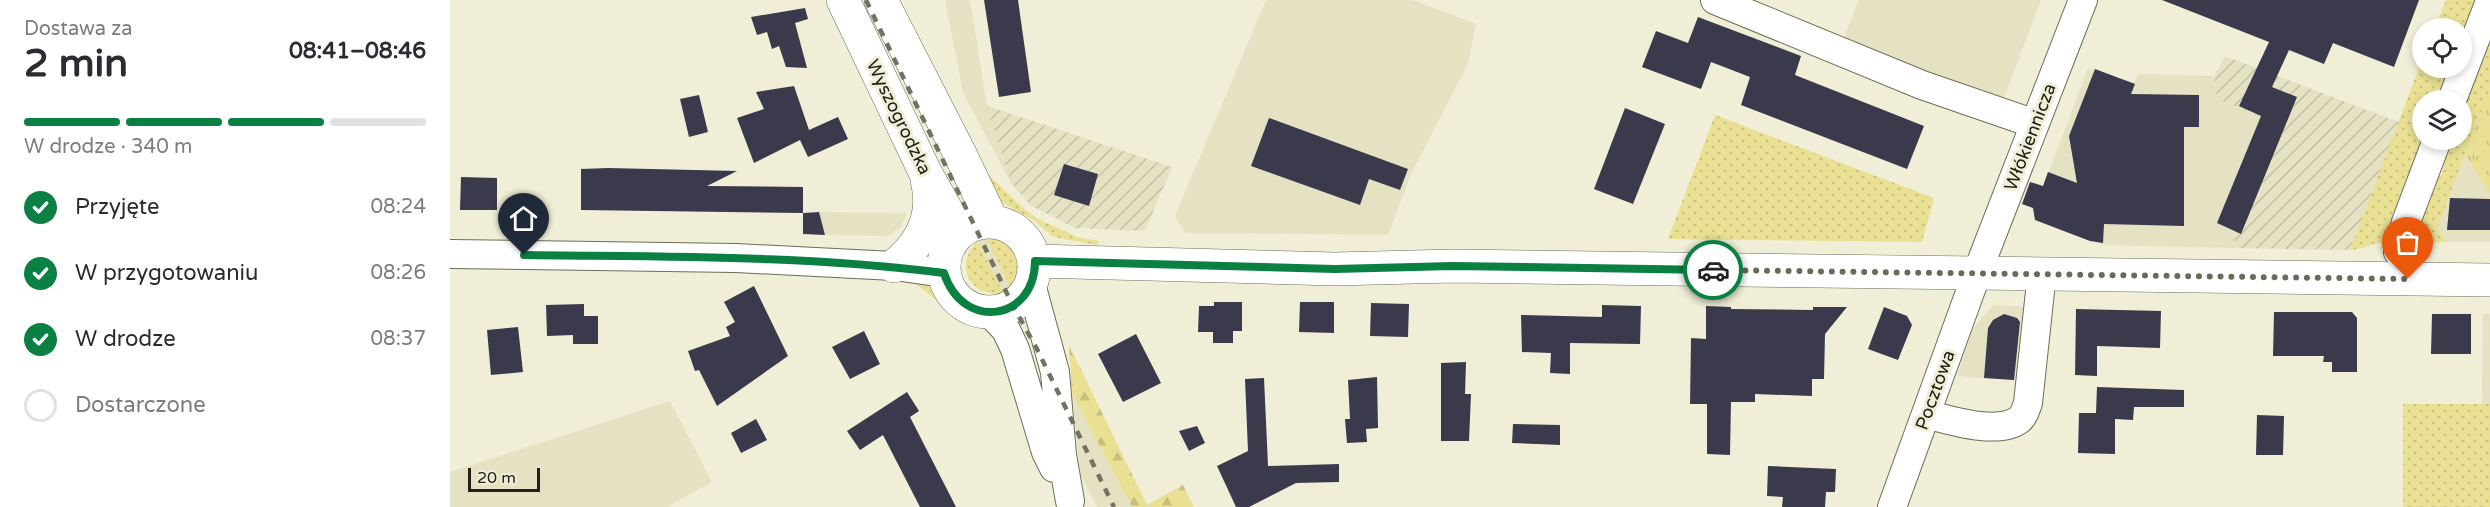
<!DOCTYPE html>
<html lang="pl">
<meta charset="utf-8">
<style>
body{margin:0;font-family:"Varela Round",sans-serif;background:#f2f2f3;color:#2b2b33;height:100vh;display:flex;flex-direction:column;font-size:22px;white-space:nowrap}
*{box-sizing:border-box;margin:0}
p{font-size:20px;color:#7c7c81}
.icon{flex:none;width:33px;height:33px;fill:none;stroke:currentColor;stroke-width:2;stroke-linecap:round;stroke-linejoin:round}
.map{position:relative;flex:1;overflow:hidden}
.details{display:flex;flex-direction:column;background:#fff;width:450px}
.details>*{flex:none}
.tools{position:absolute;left:1962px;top:18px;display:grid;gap:12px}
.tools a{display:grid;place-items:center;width:60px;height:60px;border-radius:50%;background:#fff;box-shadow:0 3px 9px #0003;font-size:30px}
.scale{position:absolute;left:18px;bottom:15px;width:72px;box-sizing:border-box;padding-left:6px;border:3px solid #222119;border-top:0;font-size:16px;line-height:21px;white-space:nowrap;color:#222119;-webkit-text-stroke:4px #f0eed7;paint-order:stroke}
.pin{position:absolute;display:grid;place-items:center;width:51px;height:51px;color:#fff;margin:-62px -26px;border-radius:50% 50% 50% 0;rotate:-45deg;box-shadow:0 0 6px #0007}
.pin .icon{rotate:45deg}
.courier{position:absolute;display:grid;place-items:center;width:60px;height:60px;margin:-30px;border:4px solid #0b8043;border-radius:50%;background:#fff;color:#222;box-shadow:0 2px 8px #0007}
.overview em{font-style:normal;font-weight:800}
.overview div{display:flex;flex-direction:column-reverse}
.overview{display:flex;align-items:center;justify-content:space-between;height:102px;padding:0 24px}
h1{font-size:39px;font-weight:800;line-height:45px}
.bar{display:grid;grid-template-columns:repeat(4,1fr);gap:9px 6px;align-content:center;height:72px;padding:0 24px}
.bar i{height:8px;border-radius:4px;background:#e1e1e2}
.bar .selected{background:#0b8043}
.bar p{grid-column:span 4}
ol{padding:0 24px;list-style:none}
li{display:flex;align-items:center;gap:18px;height:66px}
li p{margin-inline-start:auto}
li .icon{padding:6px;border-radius:50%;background:#0b8043;color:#fff;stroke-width:4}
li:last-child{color:#7c7c81}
li i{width:33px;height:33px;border:3px solid #e1e1e2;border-radius:50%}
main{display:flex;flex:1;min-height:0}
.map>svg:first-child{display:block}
.built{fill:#e5e2c3}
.industrial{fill:url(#industrial-furrows)}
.grass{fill:url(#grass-dots)}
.forest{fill:url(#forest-firs)}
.park{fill:url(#park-tufts)}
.building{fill:#3b3a4c}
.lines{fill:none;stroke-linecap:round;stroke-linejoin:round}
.minor-casing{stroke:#6e6c58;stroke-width:30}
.major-casing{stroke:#6e6c58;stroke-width:34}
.minor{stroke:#fff;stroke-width:28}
.major{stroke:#fff;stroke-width:33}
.rail{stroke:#737163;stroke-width:4.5;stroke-dasharray:8 8;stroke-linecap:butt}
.done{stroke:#6a695c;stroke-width:6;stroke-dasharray:0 10.8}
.route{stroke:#0b8043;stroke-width:8}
.labels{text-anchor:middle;stroke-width:6;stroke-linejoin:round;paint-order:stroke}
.street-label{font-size:18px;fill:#222119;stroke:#f0eed7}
</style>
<main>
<section class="details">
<div class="overview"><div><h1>2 min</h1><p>Dostawa za</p></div><em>08:41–08:46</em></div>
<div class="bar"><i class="selected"></i><i class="selected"></i><i class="selected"></i><i></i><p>W drodze · 340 m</p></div>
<ol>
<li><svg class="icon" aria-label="check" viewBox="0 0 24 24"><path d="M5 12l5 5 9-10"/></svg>Przyjęte<p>08:24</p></li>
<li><svg class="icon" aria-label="check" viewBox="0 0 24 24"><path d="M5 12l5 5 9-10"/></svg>W przygotowaniu<p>08:26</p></li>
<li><svg class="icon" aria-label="check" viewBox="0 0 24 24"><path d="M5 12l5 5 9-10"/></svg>W drodze<p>08:37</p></li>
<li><i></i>Dostarczone</li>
</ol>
</section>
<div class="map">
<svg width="2040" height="507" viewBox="0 0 2040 507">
<defs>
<pattern id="industrial-furrows" width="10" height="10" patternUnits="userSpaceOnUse" patternTransform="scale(1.5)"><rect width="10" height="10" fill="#e5e2c3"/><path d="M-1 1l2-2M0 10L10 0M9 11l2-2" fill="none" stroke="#c4c2a7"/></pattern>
<pattern id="grass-dots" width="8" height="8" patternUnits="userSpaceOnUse" patternTransform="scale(1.5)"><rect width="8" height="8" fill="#e9e094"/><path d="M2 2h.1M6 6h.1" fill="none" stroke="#c8c07f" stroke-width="1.8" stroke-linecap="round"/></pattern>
<pattern id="forest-firs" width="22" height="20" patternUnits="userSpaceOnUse" patternTransform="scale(1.5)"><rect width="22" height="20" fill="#e9e094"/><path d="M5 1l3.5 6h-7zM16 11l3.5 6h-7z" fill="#c8c07f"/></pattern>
<pattern id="park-tufts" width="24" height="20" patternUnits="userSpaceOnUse" patternTransform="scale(1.5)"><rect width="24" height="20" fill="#e9e094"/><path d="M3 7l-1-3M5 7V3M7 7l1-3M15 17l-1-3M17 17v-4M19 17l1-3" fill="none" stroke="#c8c07f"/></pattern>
</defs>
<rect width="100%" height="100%" fill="#f0eed7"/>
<path class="built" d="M495,0H520L537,106L561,183L513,93Z
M816,0H963L1026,24L1018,64L961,174L938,235L735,233L725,216Z
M1409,0H1591L1552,103L1394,37Z
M1638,68L1684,83L1688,74L1764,76L1767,99L1811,117L1767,223L1786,231L1783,248L1653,245L1586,220L1583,215L1585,209Z
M2040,88V242H1997L1987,229Z
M369,212L457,213L451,227L438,236L375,235Z
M536,237L561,290L553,293L528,241Z
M1543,305L1577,307L1568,381L1507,376L1522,330Z
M2033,314H2040V404H2032Z
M622,394L682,507H647L630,473Z
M220,401L262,482L217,507H0V472Z"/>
<path class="industrial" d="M1775,56L1949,122L1900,250L1783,248L1786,231L1767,223L1811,117L1767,99L1764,76Z
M537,106L722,167L695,231L625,228L580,205L561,183Z"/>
<path class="grass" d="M1996,0H2030L2012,48V28H1985Z
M2040,22V88L1987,229L1997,242L1961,243L1983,175L1990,177L1994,167L1987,164L1996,140H2012V100Z
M1972,60V68H2004L1992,100H1972V140L1936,242C1923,243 1913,249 1900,250Z
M1265,115L1484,198L1472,242L1218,239Z
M522,159L573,208L588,219L627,237L649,241L648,245L613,239L602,236L585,221L547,200Z
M545,235C575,241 584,269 561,290L536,237Z
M528,241L553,293C519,298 503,264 528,241Z
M462,281C478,284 487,289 499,301L498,309Z
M1953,404H2040V507H1953Z"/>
<path class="forest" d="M619,345L697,505L733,485L744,507H682L622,394Z"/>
<path class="park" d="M2040,88V194L2015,155Z"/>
<path class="building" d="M534,0H568L581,92L549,97Z
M1712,0H1969L1944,67L1883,43L1874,64L1839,50L1822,87L1847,97L1791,234L1767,223L1811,116L1789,106L1819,42Z
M355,8L358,19L345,23L357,68L336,67L329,46L322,49L317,32L307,35L301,17Z
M1248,17L1351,56L1345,75L1474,126L1457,169L1291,105L1300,77L1261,62L1251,89L1192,67L1206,31L1238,43Z
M1645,69L1685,84L1681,94L1749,95V127H1734V226L1654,224L1653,243L1640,241L1585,220L1583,208L1572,204L1580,182L1593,186L1598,172L1627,183L1619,136Z
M344,86L359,130L388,117L398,139L358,157L350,140L304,163L287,118L314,109L306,92Z
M249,95L258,132L239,137L230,99Z
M1175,108L1215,124L1183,204L1144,189Z
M819,118L958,169L950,190L919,179L910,205L801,166Z
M614,164L648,174L639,206L604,195Z
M158,168L287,171L257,186L353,187V213L131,210V169Z
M11,177L47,178V210H10Z
M2000,198L2040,199V230H1997Z
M369,212L375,235L353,234V213Z
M304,286L338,356L267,406L249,370L245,371L238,351L280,336L276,327L285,322L274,302Z
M764,302H792V331H783V343H763V332H748L749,306H764Z
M850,302H884V333L849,332Z
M921,303L959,304L958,337L920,336Z
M134,304V316H148V344H123V335L97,336L96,305Z
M1152,305L1191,306L1190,344L1120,343V374L1100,373L1101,353L1072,352L1071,315L1152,317Z
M1256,306L1281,307V309L1363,310V307H1397L1375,334L1374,379H1362V396L1305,394V402H1281L1280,455L1257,454V404H1240L1241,338L1256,339Z
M1434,307L1457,316L1462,325L1448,360L1418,349Z
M1626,309L1711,311L1710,348L1647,346V376L1625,375Z
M1824,312H1902L1907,318V372H1882V362H1873L1874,356H1823Z
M1554,314L1567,318L1570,322L1564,380L1534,378L1538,328L1543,320Z
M1982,314H2021V354H1981Z
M68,327L73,372L41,375L37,330Z
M414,331L430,364L400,379L382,347Z
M686,334L711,383L673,402L648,354Z
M1016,362L1015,394H1021L1019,441H991V363Z
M927,377L928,428L916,429L917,442L897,443L895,419H900L898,380Z
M814,378L818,466L889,464V482L846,483L799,507H786L767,466L798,451L795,379Z
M1647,387L1734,390V407H1684L1683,420L1665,419V454L1628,453L1629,413H1646Z
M457,392L469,411L460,417L506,507H470L433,435L410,450L397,431Z
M1807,415L1834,416L1833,455H1806Z
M306,419L317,440L291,453L281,433Z
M1063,424L1110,425V445L1062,443Z
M747,426L755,443L739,451L729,431Z
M1318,466L1386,469L1385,492H1376L1375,507H1332L1333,497L1317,496Z"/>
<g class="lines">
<defs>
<path id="minor" d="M1265,0L1472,85L1585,124
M2002,100L2040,1
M1948,252L1956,222L1987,140
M0,254L286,258L444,266L494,273
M581,284L605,372L612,455L620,501
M539,312L556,330L565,349L596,452L604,468
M1476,414C1499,420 1549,436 1570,419C1574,416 1576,408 1578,403L1592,273
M1442,507L1527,273L1633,0"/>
<path id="major" d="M393,0L475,172L509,233
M431,0L511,156L542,221
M494 267a45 45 0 1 1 90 0a45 45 0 1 1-90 0Z
M585,261L885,269L1003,266L2040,280
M444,266C472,244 486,215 477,180"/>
</defs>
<use href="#minor" class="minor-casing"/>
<use href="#major" class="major-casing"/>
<use href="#minor" class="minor"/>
<use href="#major" class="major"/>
<path class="rail" d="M416,0L563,306L587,349L664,507"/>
</g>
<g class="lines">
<path class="done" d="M1263,270L1958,279"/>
<path class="route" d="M74,255C213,257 356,255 494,273C513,332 585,321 585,261L885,269L1003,266L1263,270"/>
</g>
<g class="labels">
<g class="street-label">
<text transform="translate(449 117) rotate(64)" y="6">Wyszogrodzka</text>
<text transform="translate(1580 137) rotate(-69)" y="6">Włókiennicza</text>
<text transform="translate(1485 390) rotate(-70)" y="6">Pocztowa</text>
</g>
</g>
</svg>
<div class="tools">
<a><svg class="icon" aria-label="locate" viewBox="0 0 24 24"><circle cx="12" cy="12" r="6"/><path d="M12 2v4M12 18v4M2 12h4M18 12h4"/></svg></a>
<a><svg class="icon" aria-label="layers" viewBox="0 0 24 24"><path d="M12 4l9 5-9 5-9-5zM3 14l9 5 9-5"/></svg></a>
</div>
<div class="scale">20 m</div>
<div class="pin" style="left:1958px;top:279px;background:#ea580c"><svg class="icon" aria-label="bag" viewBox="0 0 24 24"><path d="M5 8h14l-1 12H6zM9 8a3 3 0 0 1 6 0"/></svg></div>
<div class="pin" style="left:74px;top:255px;background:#1f2937"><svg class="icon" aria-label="home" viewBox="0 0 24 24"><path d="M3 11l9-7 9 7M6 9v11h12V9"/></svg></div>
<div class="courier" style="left:1263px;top:270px"><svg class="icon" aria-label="car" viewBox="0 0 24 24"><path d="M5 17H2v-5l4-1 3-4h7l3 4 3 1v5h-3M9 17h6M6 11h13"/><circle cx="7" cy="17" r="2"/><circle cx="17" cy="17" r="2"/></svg></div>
</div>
</main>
